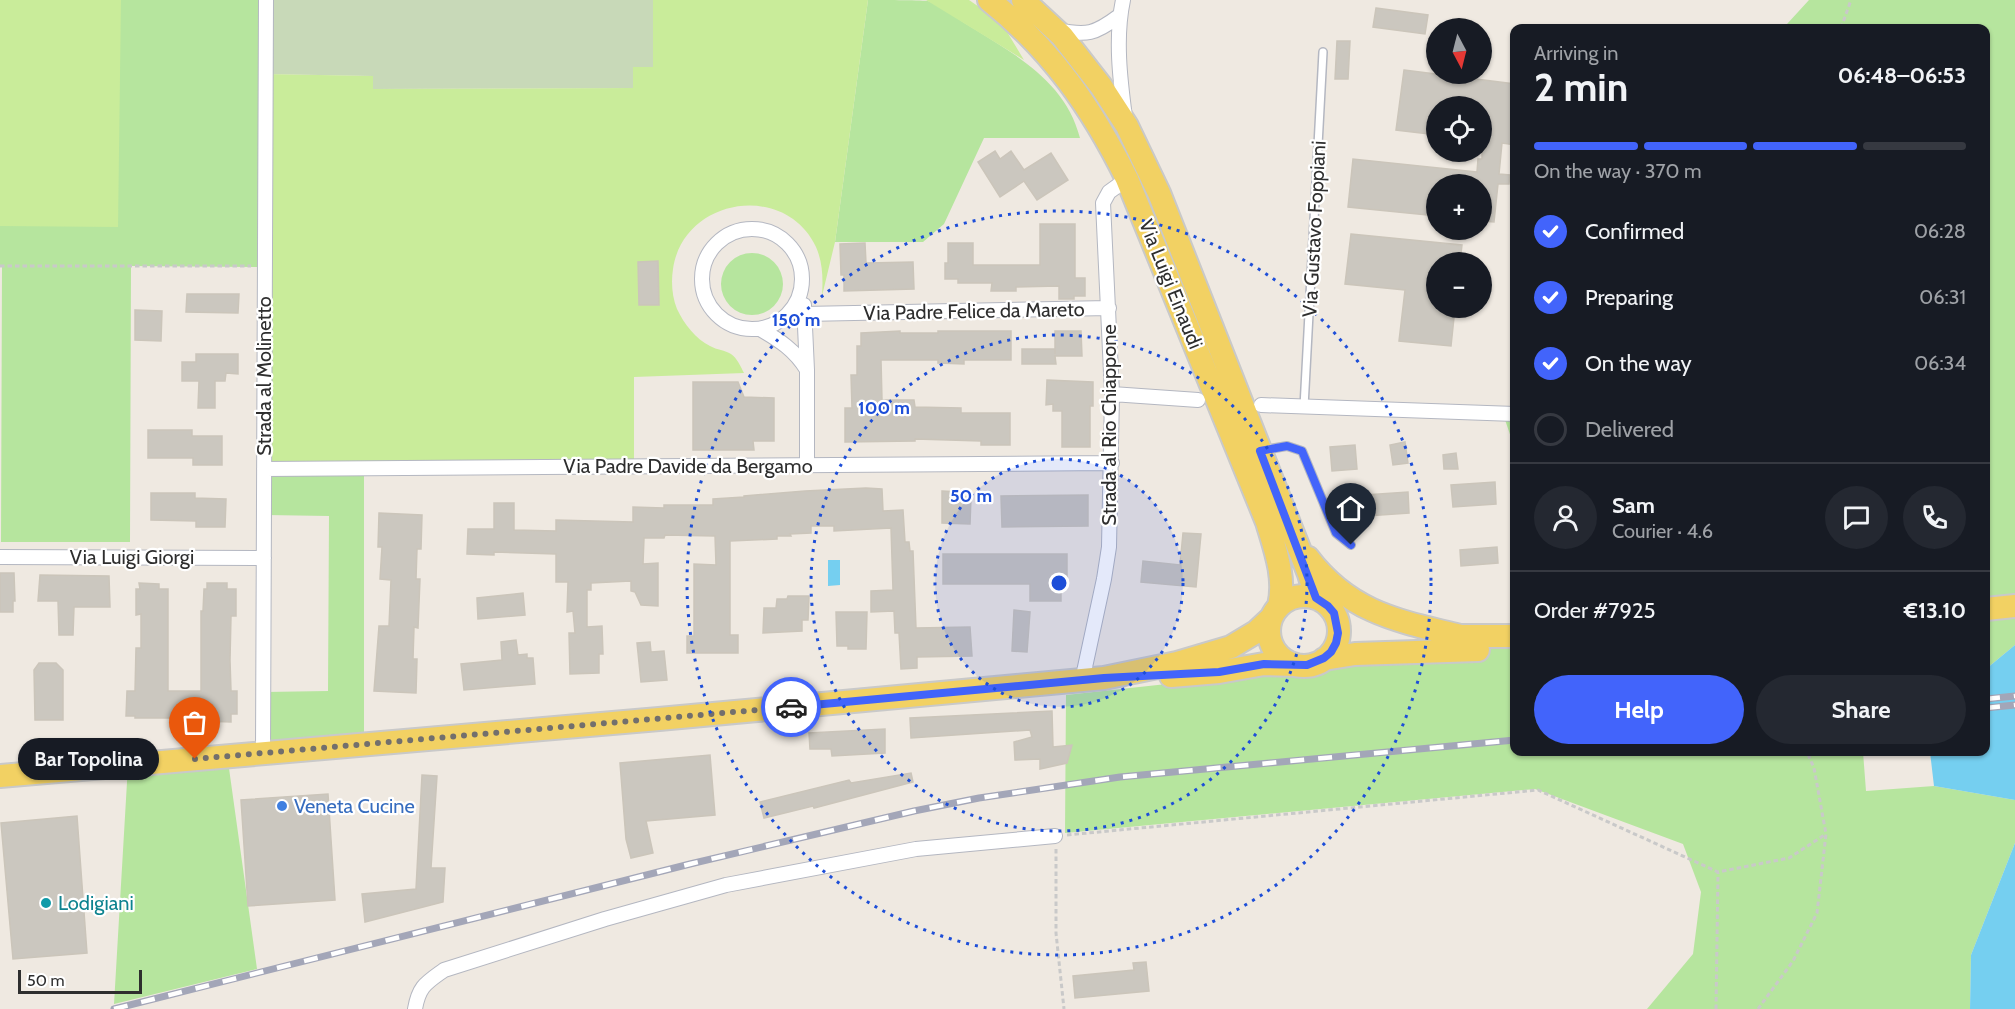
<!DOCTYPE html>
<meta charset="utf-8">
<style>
body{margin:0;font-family:Cabin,sans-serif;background:#242831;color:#f1f3f6;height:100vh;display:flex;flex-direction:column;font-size:22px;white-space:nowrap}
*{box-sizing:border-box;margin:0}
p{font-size:20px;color:#9ea1a6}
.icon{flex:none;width:33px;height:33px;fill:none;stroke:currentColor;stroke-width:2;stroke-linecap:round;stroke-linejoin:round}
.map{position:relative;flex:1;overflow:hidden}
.panel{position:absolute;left:1510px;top:24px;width:480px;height:732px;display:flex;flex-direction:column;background:#171b24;border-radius:12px;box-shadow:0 2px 4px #0004}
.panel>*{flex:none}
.needle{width:39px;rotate:173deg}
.controls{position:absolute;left:1426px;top:18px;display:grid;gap:12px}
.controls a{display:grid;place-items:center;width:66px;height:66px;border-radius:50%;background:#171b24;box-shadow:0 2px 4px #0004;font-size:30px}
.scale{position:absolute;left:18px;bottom:15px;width:124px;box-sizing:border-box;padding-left:6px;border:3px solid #2e2e2e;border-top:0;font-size:16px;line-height:21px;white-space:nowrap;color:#2e2e2e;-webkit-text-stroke:4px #fff;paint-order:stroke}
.pin{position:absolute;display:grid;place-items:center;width:51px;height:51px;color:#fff;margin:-62px -26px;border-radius:50% 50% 50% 0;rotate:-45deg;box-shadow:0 0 6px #0007}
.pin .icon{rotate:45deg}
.courier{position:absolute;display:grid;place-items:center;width:60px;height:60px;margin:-30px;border:4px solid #4264fb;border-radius:50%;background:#fff;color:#222;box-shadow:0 2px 8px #0007}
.bubble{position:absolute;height:42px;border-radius:21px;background:#171b24;box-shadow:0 2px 4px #0004;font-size:20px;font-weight:800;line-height:42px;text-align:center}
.summary em{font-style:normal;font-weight:800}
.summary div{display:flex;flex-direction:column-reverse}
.summary{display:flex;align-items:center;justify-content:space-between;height:102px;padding:0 24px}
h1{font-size:39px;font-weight:800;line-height:45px}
.bar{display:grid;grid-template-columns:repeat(4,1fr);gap:9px 6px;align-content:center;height:72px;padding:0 24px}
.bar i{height:8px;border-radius:4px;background:#363941}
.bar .on{background:#4264fb}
.bar p{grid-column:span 4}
.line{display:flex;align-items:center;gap:15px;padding:0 24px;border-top:2px solid #363941}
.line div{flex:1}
.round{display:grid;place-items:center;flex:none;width:63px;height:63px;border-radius:32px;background:#242831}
ol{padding:0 24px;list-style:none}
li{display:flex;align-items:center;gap:18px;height:66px}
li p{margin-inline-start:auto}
li .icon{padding:6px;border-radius:50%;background:#4264fb;color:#fff;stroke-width:4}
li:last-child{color:#9ea1a6}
li i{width:33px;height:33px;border:3px solid #363941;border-radius:50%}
.button{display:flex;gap:12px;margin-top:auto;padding:12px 24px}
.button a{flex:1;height:69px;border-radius:36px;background:#4264fb;color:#fff;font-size:24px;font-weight:800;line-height:69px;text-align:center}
.button a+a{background:#242831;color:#f1f3f6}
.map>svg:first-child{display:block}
.green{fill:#b6e59e}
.cemetery{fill:#c8d9b8}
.pitch{fill:#c9ec9a}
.water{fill:#75cff0}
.building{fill:#cbc7bf;stroke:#cbc5ba;stroke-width:1.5}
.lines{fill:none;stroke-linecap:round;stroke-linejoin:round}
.service-casing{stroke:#b4b7c1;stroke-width:10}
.minor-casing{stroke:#b4b7c1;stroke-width:16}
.primary-casing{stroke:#c9c9c9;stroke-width:26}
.path{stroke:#c9c9c9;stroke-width:3;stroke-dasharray:4.5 3;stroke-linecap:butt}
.service{stroke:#fff;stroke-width:7}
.minor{stroke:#fff;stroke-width:14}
.primary{stroke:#f2d163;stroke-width:22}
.rail-casing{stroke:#a3a6b8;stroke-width:7}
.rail{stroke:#fff;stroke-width:4.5;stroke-dasharray:14;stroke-linecap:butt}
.done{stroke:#726f6d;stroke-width:6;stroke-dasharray:0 10.8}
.route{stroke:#4264fb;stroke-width:8}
.ring{fill:none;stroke:#1d4ed8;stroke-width:3;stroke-dasharray:3 6}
.shop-dot{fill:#3f7fe0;stroke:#fff;stroke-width:2}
.culture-dot{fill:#0f9aa8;stroke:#fff;stroke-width:2}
.labels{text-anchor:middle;stroke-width:4.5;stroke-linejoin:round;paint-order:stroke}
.street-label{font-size:20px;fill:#2e2e2e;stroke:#fff}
.shop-label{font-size:20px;fill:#366cbe;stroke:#fff;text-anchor:start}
.culture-label{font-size:20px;fill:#0d838f;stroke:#fff;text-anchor:start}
.centre{fill:#1d4ed8;stroke:#fff;stroke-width:3}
.ring-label{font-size:18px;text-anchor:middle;font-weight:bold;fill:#1d4ed8;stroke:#fff;stroke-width:4.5;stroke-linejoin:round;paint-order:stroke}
</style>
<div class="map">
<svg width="2015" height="1009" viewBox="0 0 2015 1009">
<rect width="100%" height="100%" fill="#efe9e1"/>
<path class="green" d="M0,0H267V267L131,266L130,542H1L2,266L0,265Z
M868,0C882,0 917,0 928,1C942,6 957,19 971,27C1016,55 1066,82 1080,138H984L944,224L923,242H835Z
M1809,0H2015V645L1986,669V28H1772L1787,24Z
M721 284a31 31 0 1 1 62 0a31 31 0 1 1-62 0Z
M1503,414L1515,415V449Z
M267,471H364V745L263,753L265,692L328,691L329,516L266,515Z
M1515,646V752H1863L1866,791L1934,786L2015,800V843L1971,955L1970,1009H1647L1693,954L1701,892L1683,844L1535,789L1065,833L1066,695Z
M227,754L257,969L114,1004L128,765Z"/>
<path class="cemetery" d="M267,0H653V67L633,88L373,89L372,76L265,74Z"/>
<path class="pitch" d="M0,0H121L118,227L0,226Z
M653,0H868L835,242L822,296C823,279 823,263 816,247C785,181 683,198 673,269C671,282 672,297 677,309C684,324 696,339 710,346C717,350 725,350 731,354C737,358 741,367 744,373L634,377V468L267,471L265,74L373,76V89L633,88V67H653Z
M926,0H969L1001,22L1024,60Z"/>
<path class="water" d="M828,560H840V585L828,586Z
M2015,645V800L1934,786L1930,752H1986V669Z
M2015,843V1009H1970L1971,955Z"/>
<path class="building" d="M1376,8L1428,15L1425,34L1373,27Z
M1337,41H1350L1348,79H1335Z
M1404,70L1515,84V145L1502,143L1499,174L1510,175L1509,184H1498L1494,222L1482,221V184H1437V216L1348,207L1353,159L1477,172L1478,159H1482V106H1437V135L1396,130Z
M995,151L1000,159L1011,151L1024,170L1051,153L1068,180L1037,200L1024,181L1000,197L978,162Z
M1040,224H1075V278H1085V296H1074V299H1059V286L1016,287V291H991L992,283H958V279H945V263H948V243H973V265H1040Z
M1351,234L1462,245L1460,262H1437V308H1455L1451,346L1399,341L1405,290L1345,284Z
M865,243L866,263L913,262L914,289L844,291V275H841L840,244Z
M658,261L659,305H639L638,262Z
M187,294H239L238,313L186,312Z
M135,310L162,311L161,341L135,340Z
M900,331V333H938V331H1011V360H964V364L938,363V360H881L882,400H914L915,407L961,408V413H1010V445H981V441L915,439V441L845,442V408H852L851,375H857V346H861V333Z
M1055,331H1081L1082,356H1055L1056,364H1022V349H1055V354Z
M196,354H238V374L226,373L225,381H215V408H198L199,381H182V362H196Z
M1047,380L1093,382V406H1090V447H1062V411H1053V404L1046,405Z
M693,382H738L744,397L774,398V441H753L754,450H693Z
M148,430H192V436H222V465H193V458H148Z
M1405,442L1408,463L1393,465L1390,445Z
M1355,445L1357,469L1332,471L1330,447Z
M1456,453L1458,469H1444L1443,455Z
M1495,482L1496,504L1453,507L1451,485Z
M866,488L882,489L883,511L903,510L905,542H909L910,551H913L916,628L970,627L972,656L917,657V668L901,669L899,633H895L894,611L871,612V591L893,590L891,528L834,531V526H811V533L790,534L791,536H777V539L730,541V635H738V653H687V636H694V564L716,565L715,536L665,535L664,538H644L643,564L658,563V606L641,605L635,592L631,591V581L591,583V590H587V627L602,626L603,654H599V673L570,674L569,633H575L573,611L567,612L568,582H556V554L494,552V555L467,554L468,529H494V503H514V530L556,531V520L633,522V507L664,508V505H713V499L744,497V496L805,491Z
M942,491L960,492V497H971L970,524L942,523Z
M1408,492L1409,513L1352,517L1350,496Z
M151,493H195V498L226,499L225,527H196V521L151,520Z
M1088,495V526L1002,527L1001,496Z
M379,513L422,515L421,549H417L416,579H420L418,628L414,627L413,659H417L416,693L374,691L379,626H389L391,580L380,579L382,547H378Z
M1183,533L1201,534L1196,587L1141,582L1143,561L1180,565Z
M1497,547L1498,563L1461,566L1460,550Z
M943,554H1067V582H1061V601H1030V584H943Z
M0,573H14L15,601H13V612H0Z
M40,575L109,576L110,607H74L73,635H59L58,601H38Z
M139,583L159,584V589H168V691H201V611H203L204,589H207V583H227V589H236V616H231L230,660L231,691H237V714H231V722L202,721V724H187V718H135V716H126L127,691H135L136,648H141V614L136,615V589H140Z
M523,593L525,615L478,619L477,598Z
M788,596H809L808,620H802V631L763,633L764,608H776L777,599H787Z
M1014,610L1030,612L1027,652L1012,651Z
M836,612H867L866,649H848V646H837Z
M516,640L518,655L527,654V658H533L535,684L464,690L461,664L502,660L501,642Z
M650,642L651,652L664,651L667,680L641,682L637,643Z
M39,663H56L63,670V720H35L34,670Z
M1052,711L1053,747L1072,745L1067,763L1040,769V759L1015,760L1014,742L1032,737L1030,730L911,738L910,718Z
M885,729V753L832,756L831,749H810L809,733Z
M710,755L715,815L646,821L653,853L631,858L626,839L620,763Z
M911,773L913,782L814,808L813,806L764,818L760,802L849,780L851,783Z
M422,775L437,776L431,868H445L443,902L365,922L362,894L416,889Z
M328,794L335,900L248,906L241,800Z
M77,816L87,953L13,959L1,823Z
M1146,962L1149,991L1075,998L1073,976L1134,970L1133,963Z"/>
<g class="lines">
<defs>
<path id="service" d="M1304,407L1323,52
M1263,450L1287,446L1302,451L1336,533L1351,545"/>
<path id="minor" d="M1123,0C1115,38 1120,79 1125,117
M1057,30C1087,36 1095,34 1119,16
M702 279a50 50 0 1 1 100 0a50 50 0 1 1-100 0Z
M804,305L807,370V465
M804,314L1109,308
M760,329C779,340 795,350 807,370
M1112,394L1198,400
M1261,405L1515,414
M264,469L1112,463
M0,557L264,558
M1082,681L1104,579L1109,547L1112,394L1103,203L1109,192L1127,179
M263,752L266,0
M415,1009C419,986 426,983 444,970L605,919L726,885L916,849L1055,836"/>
<path id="primary" d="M989,0C1051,49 1092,108 1127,179L1267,522C1275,549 1286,578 1279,606
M1023,0L1062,36L1101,86L1127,126L1159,193L1309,574L1316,598
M1308,558C1350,613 1398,621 1461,636
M1269 631a35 35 0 1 1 70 0a35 35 0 1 1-70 0Z
M1986,609L2015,606
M1448,636H1515
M1324,659L1355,654L1478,650
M1171,676L1219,672L1264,664L1296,665
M0,776L659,719L1104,678L1177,663L1231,647L1256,632L1271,618"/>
</defs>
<use href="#service" class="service-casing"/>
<use href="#minor" class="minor-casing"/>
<use href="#primary" class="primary-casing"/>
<path class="path" d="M1841,28L1851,0
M0,266H251
M1067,835L1538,790L1718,872L1789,858L1826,834
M1056,849V933L1064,1009
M1716,1009L1718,873
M1758,1009L1793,961L1817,913L1826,834L1814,768L1807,752"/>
<use href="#service" class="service"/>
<use href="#minor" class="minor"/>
<use href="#primary" class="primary"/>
<defs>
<path id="rail" d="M1986,699L2015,696
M1986,708L2015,705
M114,1009L690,864L914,811L979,798L1120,777L1515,740"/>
</defs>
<use href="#rail" class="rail-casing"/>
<use href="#rail" class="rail"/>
</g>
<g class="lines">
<path class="done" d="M195,759L791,707"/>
<path class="route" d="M791,707L1104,678L1219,672L1264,664L1307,665L1324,658L1331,652L1336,643L1338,633L1334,613L1328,606L1316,598L1260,451L1287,446L1302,451L1336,533L1351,545"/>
</g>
<circle cx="1059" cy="583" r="124" fill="#1d4ed8" fill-opacity=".12"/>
<g class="ring">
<circle cx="1059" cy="583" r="124"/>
<circle cx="1059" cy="583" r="248"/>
<circle cx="1059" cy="583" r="372"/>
</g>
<circle class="shop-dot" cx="282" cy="806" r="6"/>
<circle class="culture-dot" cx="46" cy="903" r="6"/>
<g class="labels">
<g class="street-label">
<text transform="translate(1314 229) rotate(-87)" y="7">Via Gustavo Foppiani</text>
<text transform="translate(1171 284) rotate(68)" y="7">Via Luigi Einaudi</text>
<text transform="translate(974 311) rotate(-1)" y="7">Via Padre Felice da Mareto</text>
<text transform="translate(264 376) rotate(-90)" y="7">Strada al Molinetto</text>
<text transform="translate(1109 425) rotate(-90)" y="7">Strada al Rio Chiappone</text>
<text x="688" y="473">Via Padre Davide da Bergamo</text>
<text x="132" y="564">Via Luigi Giorgi</text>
</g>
<g class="shop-label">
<text x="294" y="813">Veneta Cucine</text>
</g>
<g class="culture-label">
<text x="58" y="910">Lodigiani</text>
</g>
</g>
<circle cx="1059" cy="583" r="9" class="centre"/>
<g class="ring-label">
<text x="796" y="326">150 m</text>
<text x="884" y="414">100 m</text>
<text x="971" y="502">50 m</text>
</g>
</svg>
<div class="controls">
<a><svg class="needle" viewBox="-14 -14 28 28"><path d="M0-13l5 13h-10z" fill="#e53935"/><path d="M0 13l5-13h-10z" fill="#9ea1a6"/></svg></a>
<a><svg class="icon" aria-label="locate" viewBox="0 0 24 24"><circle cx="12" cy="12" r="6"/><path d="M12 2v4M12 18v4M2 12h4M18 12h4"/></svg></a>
<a>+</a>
<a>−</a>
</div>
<div class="scale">50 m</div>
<div class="pin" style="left:195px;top:759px;background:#ea580c"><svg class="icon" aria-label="bag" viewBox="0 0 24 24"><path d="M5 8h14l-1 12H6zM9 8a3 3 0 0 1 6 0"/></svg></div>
<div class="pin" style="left:1351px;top:545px;background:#1f2937"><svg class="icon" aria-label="home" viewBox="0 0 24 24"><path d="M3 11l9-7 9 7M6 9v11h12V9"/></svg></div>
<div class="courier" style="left:791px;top:707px"><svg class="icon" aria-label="car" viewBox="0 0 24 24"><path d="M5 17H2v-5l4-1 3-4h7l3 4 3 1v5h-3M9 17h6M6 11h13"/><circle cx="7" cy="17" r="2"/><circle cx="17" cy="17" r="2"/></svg></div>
<div class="bubble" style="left:18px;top:738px;width:141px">Bar Topolina</div>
<section class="panel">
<div class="summary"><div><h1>2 min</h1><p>Arriving in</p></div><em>06:48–06:53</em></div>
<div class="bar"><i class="on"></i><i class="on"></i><i class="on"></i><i></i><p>On the way · 370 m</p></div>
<ol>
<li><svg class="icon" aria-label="check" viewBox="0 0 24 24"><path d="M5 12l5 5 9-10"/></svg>Confirmed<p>06:28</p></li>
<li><svg class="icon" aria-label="check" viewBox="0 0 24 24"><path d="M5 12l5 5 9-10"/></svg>Preparing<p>06:31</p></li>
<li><svg class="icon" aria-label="check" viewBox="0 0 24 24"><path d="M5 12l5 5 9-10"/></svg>On the way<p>06:34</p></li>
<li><i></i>Delivered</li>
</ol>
<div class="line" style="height:108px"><a class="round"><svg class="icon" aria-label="person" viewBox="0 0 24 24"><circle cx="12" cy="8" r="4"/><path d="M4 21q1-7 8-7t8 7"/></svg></a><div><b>Sam</b><p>Courier · 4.6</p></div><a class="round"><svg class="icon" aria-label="chat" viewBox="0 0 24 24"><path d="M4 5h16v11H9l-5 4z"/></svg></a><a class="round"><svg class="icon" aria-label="phone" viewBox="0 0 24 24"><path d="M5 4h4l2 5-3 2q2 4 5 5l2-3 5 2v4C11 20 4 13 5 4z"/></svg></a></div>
<div class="line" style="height:78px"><div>Order #7925</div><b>€13.10</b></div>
<div class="button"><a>Help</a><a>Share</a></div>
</section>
</div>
